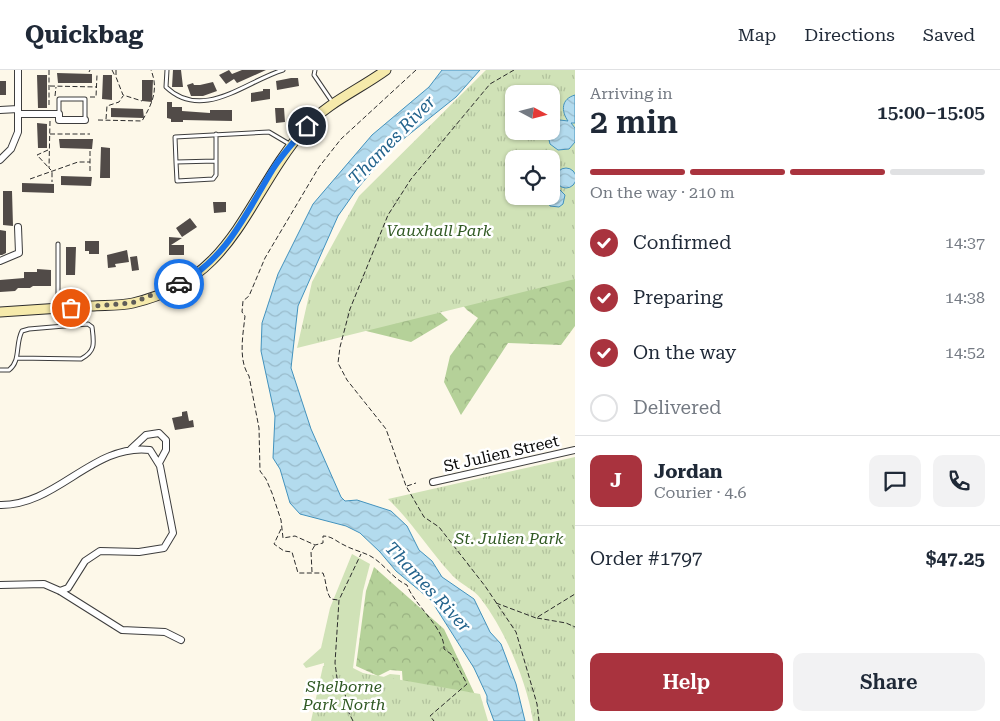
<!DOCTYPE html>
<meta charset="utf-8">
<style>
body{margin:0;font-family:"Roboto Serif",serif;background:#f2f2f3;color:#1f2937;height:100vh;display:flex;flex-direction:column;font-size:19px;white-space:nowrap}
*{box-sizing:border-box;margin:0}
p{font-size:16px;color:#747a83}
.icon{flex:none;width:28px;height:28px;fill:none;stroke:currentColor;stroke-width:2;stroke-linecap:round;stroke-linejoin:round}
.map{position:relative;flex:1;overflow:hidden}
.drawer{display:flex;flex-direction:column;background:#fff;width:425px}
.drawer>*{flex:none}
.needle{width:32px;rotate:97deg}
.tools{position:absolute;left:505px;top:15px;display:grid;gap:10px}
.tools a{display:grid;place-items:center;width:55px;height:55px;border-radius:10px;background:#fff;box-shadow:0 1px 4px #0004;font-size:25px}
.pin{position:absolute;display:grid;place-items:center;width:42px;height:42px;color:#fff;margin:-21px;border:2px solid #fff;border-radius:50%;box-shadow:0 1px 5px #0007}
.courier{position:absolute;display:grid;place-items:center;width:50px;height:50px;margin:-25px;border:4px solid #1a73e8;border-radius:50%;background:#fff;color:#222;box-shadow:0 1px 6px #0007}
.summary em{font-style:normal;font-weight:600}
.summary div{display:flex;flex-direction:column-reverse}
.summary{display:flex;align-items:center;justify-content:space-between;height:85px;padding:0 15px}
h1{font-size:32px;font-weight:600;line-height:38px}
.bar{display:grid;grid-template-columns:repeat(4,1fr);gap:8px 5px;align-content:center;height:60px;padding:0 15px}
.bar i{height:6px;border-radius:4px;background:#e0e1e3}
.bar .current{background:#a9333e}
.bar p{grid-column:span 4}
.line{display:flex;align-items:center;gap:12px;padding:0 15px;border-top:1px solid #e0e1e3}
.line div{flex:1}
.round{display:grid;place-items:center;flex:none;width:52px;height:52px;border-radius:10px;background:#f2f2f3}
ol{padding:0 15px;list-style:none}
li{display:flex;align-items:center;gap:15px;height:55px}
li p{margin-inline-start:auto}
li .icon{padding:5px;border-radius:50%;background:#a9333e;color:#fff;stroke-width:4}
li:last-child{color:#747a83}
li i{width:28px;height:28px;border:2px solid #e0e1e3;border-radius:50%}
.cta{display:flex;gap:10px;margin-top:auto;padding:10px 15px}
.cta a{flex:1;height:58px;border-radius:10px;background:#a9333e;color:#fff;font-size:20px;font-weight:600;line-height:58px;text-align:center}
.cta a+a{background:#f2f2f3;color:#1f2937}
header{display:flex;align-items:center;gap:30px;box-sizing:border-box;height:70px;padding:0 25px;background:#fff;border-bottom:1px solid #e0e1e3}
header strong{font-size:24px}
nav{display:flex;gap:28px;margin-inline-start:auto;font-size:18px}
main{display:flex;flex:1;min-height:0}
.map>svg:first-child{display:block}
.grass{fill:#d0e2b7}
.forest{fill:url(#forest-crowns)}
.park{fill:url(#park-tufts);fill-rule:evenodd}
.water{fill:url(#water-waves);stroke:#4392bd}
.building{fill:#514b48}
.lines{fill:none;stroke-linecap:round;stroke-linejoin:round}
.lane-casing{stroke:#3d3d3d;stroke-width:5}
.street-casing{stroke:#3d3d3d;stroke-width:8}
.secondary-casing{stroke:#2c2c2c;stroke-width:11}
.path{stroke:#2c2c2c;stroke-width:1;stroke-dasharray:5 2.5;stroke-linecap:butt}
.lane{stroke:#fff;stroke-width:3}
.street{stroke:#fff;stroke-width:6}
.secondary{stroke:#f6eaab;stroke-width:9}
.done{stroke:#5f5d58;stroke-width:5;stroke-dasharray:0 9}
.route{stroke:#1a73e8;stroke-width:6}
.labels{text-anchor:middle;stroke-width:5;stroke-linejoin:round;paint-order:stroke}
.park-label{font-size:16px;font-style:italic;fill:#305923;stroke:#fff}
.street-label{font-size:16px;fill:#0a0a0a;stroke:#fff}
.water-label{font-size:18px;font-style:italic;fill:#23638c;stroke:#fff}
</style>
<header>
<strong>Quickbag</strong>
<nav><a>Map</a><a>Directions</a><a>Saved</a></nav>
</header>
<main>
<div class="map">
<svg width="575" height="651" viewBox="0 0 575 651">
<defs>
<pattern id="forest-crowns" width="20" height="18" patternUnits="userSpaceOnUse" patternTransform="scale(1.25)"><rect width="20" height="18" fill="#b5d199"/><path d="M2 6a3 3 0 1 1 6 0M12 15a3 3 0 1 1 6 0" fill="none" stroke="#9ab282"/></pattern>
<pattern id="park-tufts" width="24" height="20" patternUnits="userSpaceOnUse" patternTransform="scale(1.25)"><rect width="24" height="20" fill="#d0e2b7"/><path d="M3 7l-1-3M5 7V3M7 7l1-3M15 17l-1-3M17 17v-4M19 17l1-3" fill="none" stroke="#b1c19c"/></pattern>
<pattern id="water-waves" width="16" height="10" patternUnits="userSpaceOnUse" patternTransform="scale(1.25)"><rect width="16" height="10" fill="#b3dbee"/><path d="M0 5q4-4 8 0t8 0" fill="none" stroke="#99bbcb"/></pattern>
</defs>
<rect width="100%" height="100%" fill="#fdf8e9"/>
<path class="grass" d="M352,484L370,494L363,521L353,598L377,610L390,604L400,605V615L323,609L324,593L306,598L303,594L321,578L330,538Z"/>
<path class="forest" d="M575,0L514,24L512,85L514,126L575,179V256L561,275L508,273L461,345L444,312L450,286L478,248L467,240L448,219L427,230L448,250L411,272L358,259L506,12Z
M374,497L444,559L486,648L403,616L402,601L390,600L378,606L356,596L366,521Z"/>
<path class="park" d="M486,0H575V209L297,278L312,212L359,126ZM514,24H551V61H514ZM514,89H551V126H514Z
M575,387V651H533C527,612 505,560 481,529C474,519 460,514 452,505C429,480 412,452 388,429Z
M323,596L480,624L488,651H311Z"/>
<path class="water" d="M442,0H480L456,27L392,78L357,119L338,146L298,236L291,298L311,359L341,427L345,431L357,430L391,441L407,456L419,480L432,491L442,507L474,529L490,562L501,574L516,614L525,651H494L487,632V626L474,598L431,530L396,501L380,482L360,463L346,456L300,444L290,433L280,399L273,388L275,346L261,281L262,253L278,204L313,134L372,65L429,17Z
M575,25V53H571L575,58V72L569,79L558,80L550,74L547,61H551V54L560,50L568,51C561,41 561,29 575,25Z
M556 108a10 10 0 1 1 20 0a10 10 0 1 1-20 0Z
M554,118H558L565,125L563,134L559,137L550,136L546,126H551V119Z"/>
<path class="building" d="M173,0H181L183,17H172Z
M229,0L232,4L242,0H266L237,13L234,9L226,14L219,5Z
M57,3L92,4V13H58Z
M37,5H47V38H38Z
M103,5H112V30L102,29Z
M291,8H298L299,16L277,20L276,11Z
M142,10H153L152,32L142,31Z
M0,11H6V25H0Z
M213,12L217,21L203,26H191L187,15L193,13L194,15H200Z
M263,19H270V29L251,32V23L263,21Z
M167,32H172V37H182V41L210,43V40H232V51L183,50V52H171V49L167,48Z
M111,38L143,39L144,48L111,47Z
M275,38H284L285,52L276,53Z
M37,53L47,54V78H38Z
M59,69H93L92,79L60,78Z
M101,77L110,78V108H100Z
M61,106L92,107L91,116L61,115Z
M22,113L54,114V123L22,122Z
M3,121H12L13,156L3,155Z
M213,132H226V142L214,143Z
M190,148L197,157L182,167L176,158Z
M0,160L6,161V183L2,185H0Z
M169,167L182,168L171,175H184V185H169Z
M85,171H99V184H89V181H85Z
M66,177H76L75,205H66Z
M127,180L129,192L115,194L116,197L108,198L107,185Z
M137,186L139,200L132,201L130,187Z
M37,199L51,200V216H33L30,218H18L15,221L0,222V210L24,208V202H37Z
M187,341L189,351L193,350L194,357L175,360L172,348L182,346V342Z"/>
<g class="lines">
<defs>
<path id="lane" d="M167,0L166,17C203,52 246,11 283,0
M315,0L314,5L333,33
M59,44V29H85V50
M216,64V91L176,92L175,67L269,62L291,75
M176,92L177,111L213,109L216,105V91
M58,174V238
M0,300H9C21,291 15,274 22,261L29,259L88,254L92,257C94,273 96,281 81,289L17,288"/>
<path id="street" d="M0,40L18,39
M19,44H59V50H85
M0,90L11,79L18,62V0
M0,191L19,183L18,157
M131,379L146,365L159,363L166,370V380L159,393
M433,412L575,380
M0,435C57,436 93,373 150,380L160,396L173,463L164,478L139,482L100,481L85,491L68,518L60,521
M0,515L44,514L60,521L122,560L165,562L181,570"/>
<path id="secondary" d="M0,242C30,240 61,238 91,236C104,235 120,236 133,233C236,209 245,127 306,57C327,33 360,19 386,0"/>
</defs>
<use href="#lane" class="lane-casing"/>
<use href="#street" class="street-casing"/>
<use href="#secondary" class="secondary-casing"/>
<path class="path" d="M49,0V37
M112,0L115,6
M116,0V7L123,25L142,31
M416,0L341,69L319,97L265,188L249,226L243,231L242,242L245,246C243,265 238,290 249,306L259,358L260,401L266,409L272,423L281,450L283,468L295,466L315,475L323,473V466C332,466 337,472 344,475C351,479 359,481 366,484C382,490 391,508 407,515C414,535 445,558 444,579L451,584L467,614L430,646L434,651
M514,0L490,14L411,109L388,145L350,239L340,277L338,293L347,310L386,359L406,416L424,447L439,457L485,516L516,562L537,634L539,651
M89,2L90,0
M50,16L97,17
M55,26L56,17
M90,27H96L97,5
M106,49L107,36L119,32L123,26
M98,50L142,51C152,34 159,20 151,0
M50,51L49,98L52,101V112
M50,64H90
M48,80L37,85L49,98
M90,81V102
M30,109L78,92H90
M407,416L416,413
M281,459L274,474L284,481L292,482L298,503H323C327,513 325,520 331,529L338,530
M312,502L311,482L315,475
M496,533L536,548L575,524
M537,548L566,553L575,557
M353,651L349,643L344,619L337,608L335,593L339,530L361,484"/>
<use href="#lane" class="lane"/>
<use href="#street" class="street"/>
<use href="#secondary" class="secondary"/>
</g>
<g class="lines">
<path class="done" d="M71,238L132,233L179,214"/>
<path class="route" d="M179,214C227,189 246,143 273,99C283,83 296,70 307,56"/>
</g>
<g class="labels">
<g class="park-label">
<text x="439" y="166">Vauxhall Park</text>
<text x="509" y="474">St. Julien Park</text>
<text x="344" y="622">Shelborne<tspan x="344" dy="18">Park North</tspan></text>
</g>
<g class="street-label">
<text transform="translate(501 383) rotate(-13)" y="6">St Julien Street</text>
</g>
<g class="water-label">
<text transform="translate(392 70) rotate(-46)" y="6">Thames River</text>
<text transform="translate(428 517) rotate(47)" y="6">Thames River</text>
</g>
</g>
</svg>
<div class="tools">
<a><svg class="needle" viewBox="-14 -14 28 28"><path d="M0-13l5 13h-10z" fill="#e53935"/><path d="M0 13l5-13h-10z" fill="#747a83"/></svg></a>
<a><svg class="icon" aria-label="locate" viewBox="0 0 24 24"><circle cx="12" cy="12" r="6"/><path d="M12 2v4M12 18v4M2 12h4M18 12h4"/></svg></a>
</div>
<div class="pin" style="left:71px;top:238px;background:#ea580c"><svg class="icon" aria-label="bag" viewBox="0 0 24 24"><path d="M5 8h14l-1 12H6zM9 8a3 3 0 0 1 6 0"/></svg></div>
<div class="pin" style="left:307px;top:56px;background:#1f2937"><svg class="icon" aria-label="home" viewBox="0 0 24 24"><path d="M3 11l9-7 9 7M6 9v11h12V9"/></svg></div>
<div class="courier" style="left:179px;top:214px"><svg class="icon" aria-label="car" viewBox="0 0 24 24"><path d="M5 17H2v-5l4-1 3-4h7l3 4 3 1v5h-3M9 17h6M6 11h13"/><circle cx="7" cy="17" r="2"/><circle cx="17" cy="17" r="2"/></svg></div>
</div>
<section class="drawer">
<div class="summary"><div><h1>2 min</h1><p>Arriving in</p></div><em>15:00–15:05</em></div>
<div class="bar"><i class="current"></i><i class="current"></i><i class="current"></i><i></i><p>On the way · 210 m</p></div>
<ol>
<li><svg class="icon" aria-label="check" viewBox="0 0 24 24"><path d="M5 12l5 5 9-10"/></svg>Confirmed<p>14:37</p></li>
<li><svg class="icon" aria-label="check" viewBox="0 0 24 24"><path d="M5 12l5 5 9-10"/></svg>Preparing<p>14:38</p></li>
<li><svg class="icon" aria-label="check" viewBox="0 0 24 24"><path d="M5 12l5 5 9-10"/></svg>On the way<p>14:52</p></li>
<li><i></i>Delivered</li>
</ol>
<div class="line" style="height:90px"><b class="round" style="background:#a9333e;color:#fff">J</b><div><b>Jordan</b><p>Courier · 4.6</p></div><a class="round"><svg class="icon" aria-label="chat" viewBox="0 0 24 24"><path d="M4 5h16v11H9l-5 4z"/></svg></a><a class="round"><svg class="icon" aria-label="phone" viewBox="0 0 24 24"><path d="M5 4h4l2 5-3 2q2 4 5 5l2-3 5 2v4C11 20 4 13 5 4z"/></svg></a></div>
<div class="line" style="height:65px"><div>Order #1797</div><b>$47.25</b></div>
<div class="cta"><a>Help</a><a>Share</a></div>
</section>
</main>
